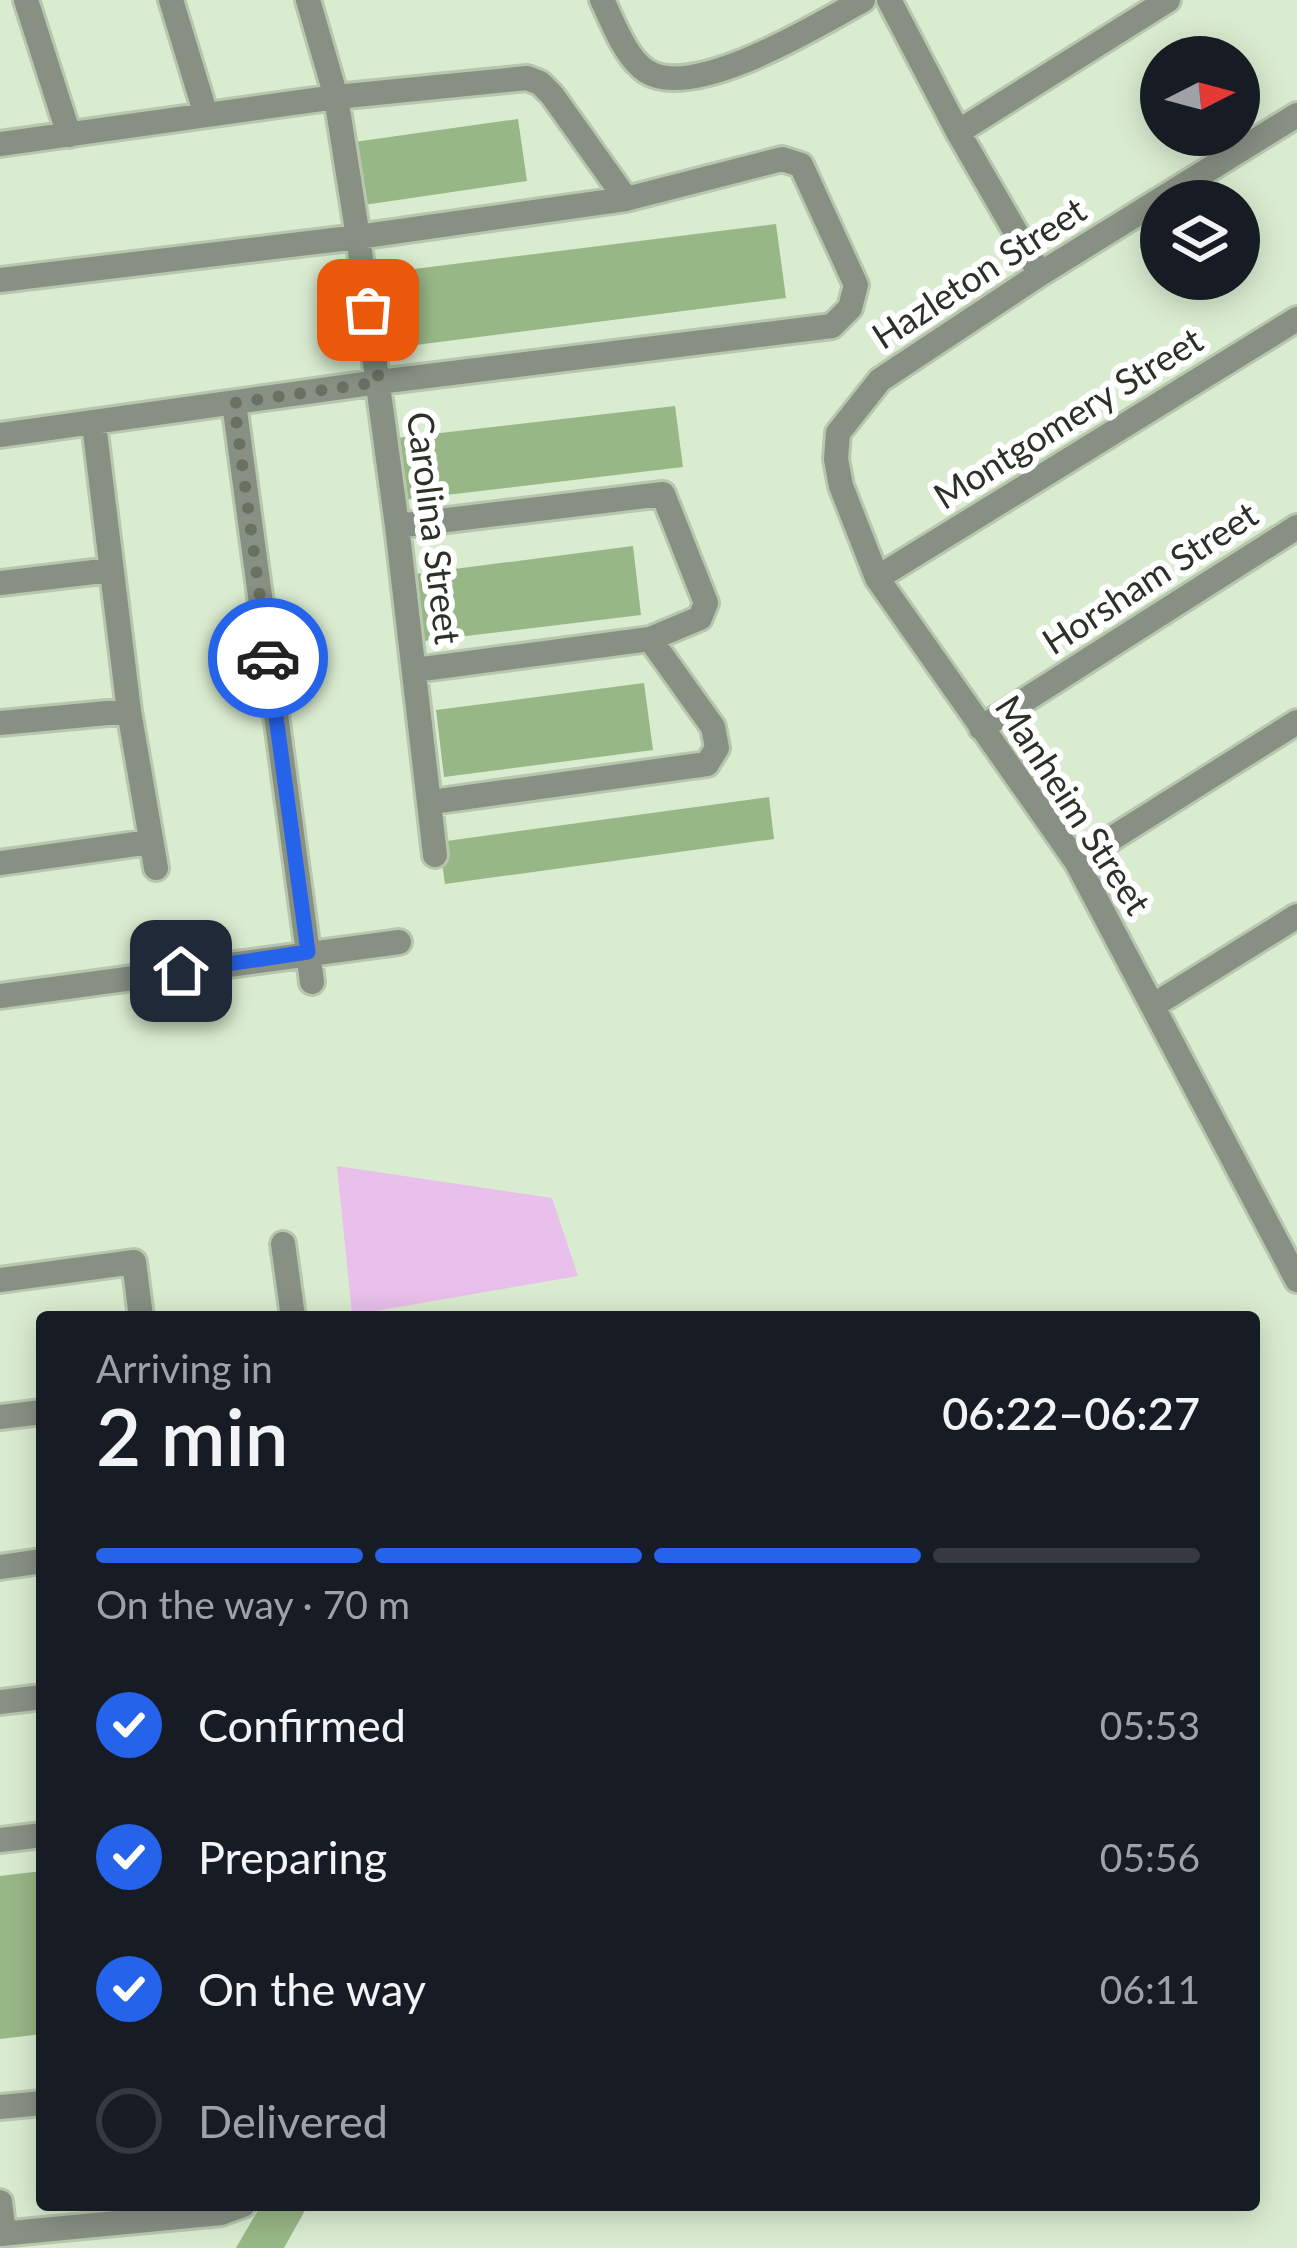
<!DOCTYPE html>
<meta charset="utf-8">
<style>
body{margin:0;font-family:Lato,sans-serif;background:#20242c;color:#f1f3f6;height:100vh;display:flex;flex-direction:column;font-size:45px;white-space:nowrap}
*{box-sizing:border-box;margin:0}
p{font-size:39px;color:#9ea1a6}
.icon{flex:none;width:66px;height:66px;fill:none;stroke:currentColor;stroke-width:2;stroke-linecap:round;stroke-linejoin:round}
.map{position:relative;flex:1;overflow:hidden}
.panel{position:absolute;left:36px;top:1311px;width:1224px;height:900px;display:flex;flex-direction:column;background:#171b24;border-radius:12px;box-shadow:0 6px 30px #0003}
.panel>*{flex:none}
.needle{width:78px;rotate:84deg}
.tools{position:absolute;left:1140px;top:36px;display:grid;gap:24px}
.tools a{display:grid;place-items:center;width:120px;height:120px;border-radius:50%;background:#171b24;box-shadow:0 6px 30px #0003;font-size:60px}
.pin{position:absolute;display:grid;place-items:center;width:102px;height:102px;color:#fff;margin:-51px;border-radius:24px;box-shadow:0 6px 18px #0006}
.courier{position:absolute;display:grid;place-items:center;width:120px;height:120px;margin:-60px;border:9px solid #2563eb;border-radius:50%;background:#fff;color:#222;box-shadow:0 3px 15px #0007}
.head em{font-style:normal;font-weight:600}
.head div{display:flex;flex-direction:column-reverse}
.head{display:flex;align-items:center;justify-content:space-between;height:204px;padding:0 60px}
h1{font-size:78px;font-weight:600;line-height:90px}
.bar{display:grid;grid-template-columns:repeat(4,1fr);gap:18px 12px;align-content:center;height:144px;padding:0 60px}
.bar i{height:15px;border-radius:9px;background:#363941}
.bar .selected{background:#2563eb}
.bar p{grid-column:span 4}
ol{padding:0 60px;list-style:none}
li{display:flex;align-items:center;gap:36px;height:132px}
li p{margin-inline-start:auto}
li .icon{padding:12px;border-radius:50%;background:#2563eb;color:#fff;stroke-width:4}
li:last-child{color:#9ea1a6}
li i{width:66px;height:66px;border:6px solid #363941;border-radius:50%}
.map>svg:first-child{display:block}
.green{fill:#e9c0eb}
.building{fill:#98b786}
.lines{fill:none;stroke-linecap:round;stroke-linejoin:round}
.street-casing{stroke:#b7c7ae;stroke-width:30}
.street{stroke:#889084;stroke-width:24}
.done{stroke:#687262;stroke-width:12;stroke-dasharray:0 21.6}
.route{stroke:#2563eb;stroke-width:15}
.labels{text-anchor:middle;stroke-width:12;stroke-linejoin:round;paint-order:stroke}
.street-label{font-size:36px;fill:#2a3126;stroke:#fff}
</style>
<div class="map">
<svg width="1297" height="2248" viewBox="0 0 1297 2248">
<rect width="100%" height="100%" fill="#daecd0"/>
<path class="green" d="M337,1166L552,1198L578,1276L352,1315Z"/>
<path class="building" d="M518,119L527,181L364,205L354,142Z
M776,224L786,298L392,348L382,273Z
M675,406L683,467L404,500L397,438Z
M633,546L641,615L424,641L416,574Z
M644,683L653,750L444,777L436,710Z
M769,797L774,839L445,884L439,842Z
M42,1871V2034L0,2039V1876Z
M261,2205H308L284,2248H236Z"/>
<g class="lines">
<defs>
<path id="street" d="M26,0L69,135
M171,0L206,115
M308,0L336,97L358,237L397,526L435,855
M602,0C613,22 625,57 646,71C693,102 820,24 863,0
M889,0L958,132L1040,274
M1297,115L1040,274L880,380L838,433L836,459L841,486L877,578L1076,861L1297,1280
M958,132L1168,0
M0,144L336,97L527,78L540,83L552,95L626,199
M0,280L358,237L626,199L782,159L801,165L856,285L850,308L832,326L379,382L0,435
M234,403L312,982
M94,424L129,711L156,868
M397,526L663,494L706,603L700,618L650,639L415,670
M877,578L1297,319
M0,583L111,570
M0,723L129,711
M981,728L1297,527
M432,802L707,764L717,748L713,727L650,639
M1076,861L1297,722
M0,863L150,842
M0,996L399,942
M1154,1005L1297,916
M283,1244L293,1317
M0,1280L134,1262L141,1317
M0,1417L42,1412
M0,1567L42,1561
M0,1702L42,1697
M0,1840L42,1835
M0,2107L42,2103
M0,2202L4,2234
M0,2234L221,2213L243,2205"/>
</defs>
<use href="#street" class="street-casing"/>
<use href="#street" class="street"/>
</g>
<g class="lines">
<path class="done" d="M268,658L234,403L379,382L368,310"/>
<path class="route" d="M181,971L308,952L268,658"/>
</g>
<g class="labels">
<g class="street-label">
<text transform="translate(979 273) rotate(-33)" y="13">Hazleton Street</text>
<text transform="translate(1068 418) rotate(-32)" y="13">Montgomery Street</text>
<text transform="translate(434 528) rotate(83)" y="13">Carolina Street</text>
<text transform="translate(1150 578) rotate(-33)" y="13">Horsham Street</text>
<text transform="translate(1073 805) rotate(57)" y="13">Manheim Street</text>
</g>
</g>
</svg>
<div class="tools">
<a><svg class="needle" viewBox="-14 -14 28 28"><path d="M0-13l5 13h-10z" fill="#e53935"/><path d="M0 13l5-13h-10z" fill="#9ea1a6"/></svg></a>
<a><svg class="icon" aria-label="layers" viewBox="0 0 24 24"><path d="M12 4l9 5-9 5-9-5zM3 14l9 5 9-5"/></svg></a>
</div>
<div class="pin" style="left:368px;top:310px;background:#ea580c"><svg class="icon" aria-label="bag" viewBox="0 0 24 24"><path d="M5 8h14l-1 12H6zM9 8a3 3 0 0 1 6 0"/></svg></div>
<div class="pin" style="left:181px;top:971px;background:#1f2937"><svg class="icon" aria-label="home" viewBox="0 0 24 24"><path d="M3 11l9-7 9 7M6 9v11h12V9"/></svg></div>
<div class="courier" style="left:268px;top:658px"><svg class="icon" aria-label="car" viewBox="0 0 24 24"><path d="M5 17H2v-5l4-1 3-4h7l3 4 3 1v5h-3M9 17h6M6 11h13"/><circle cx="7" cy="17" r="2"/><circle cx="17" cy="17" r="2"/></svg></div>
<section class="panel">
<div class="head"><div><h1>2 min</h1><p>Arriving in</p></div><em>06:22–06:27</em></div>
<div class="bar"><i class="selected"></i><i class="selected"></i><i class="selected"></i><i></i><p>On the way · 70 m</p></div>
<ol>
<li><svg class="icon" aria-label="check" viewBox="0 0 24 24"><path d="M5 12l5 5 9-10"/></svg>Confirmed<p>05:53</p></li>
<li><svg class="icon" aria-label="check" viewBox="0 0 24 24"><path d="M5 12l5 5 9-10"/></svg>Preparing<p>05:56</p></li>
<li><svg class="icon" aria-label="check" viewBox="0 0 24 24"><path d="M5 12l5 5 9-10"/></svg>On the way<p>06:11</p></li>
<li><i></i>Delivered</li>
</ol>
</section>
</div>
